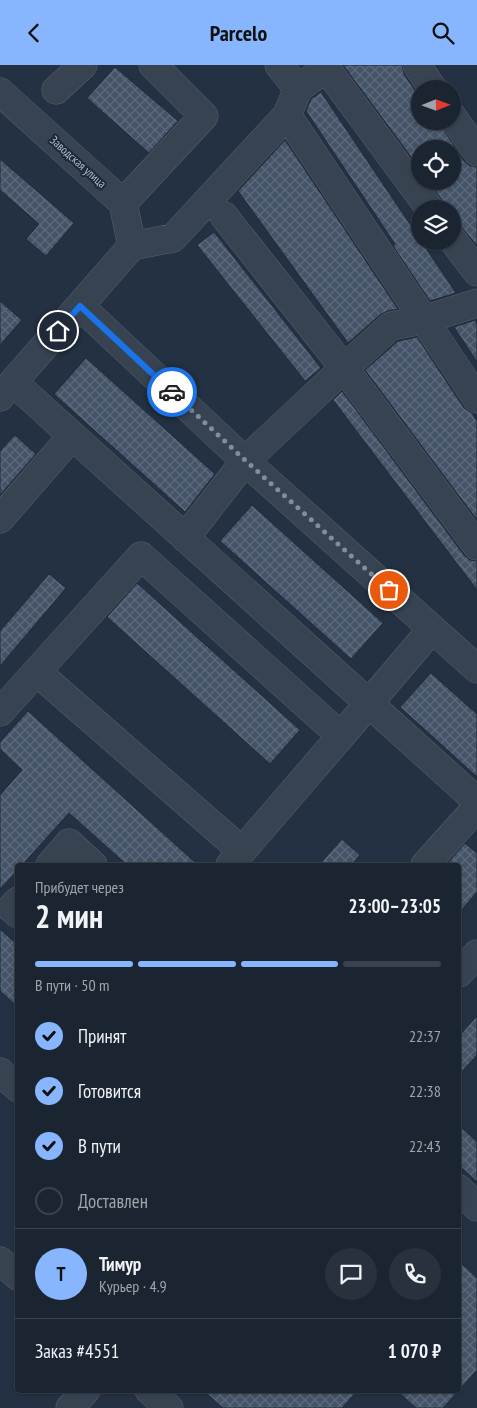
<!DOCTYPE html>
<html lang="ru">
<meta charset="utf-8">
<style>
body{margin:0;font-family:"PT Sans Narrow",sans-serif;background:#28313e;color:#f1f3f6;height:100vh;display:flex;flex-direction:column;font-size:19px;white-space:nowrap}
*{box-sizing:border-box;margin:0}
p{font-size:16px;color:#a0a5ac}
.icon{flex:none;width:28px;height:28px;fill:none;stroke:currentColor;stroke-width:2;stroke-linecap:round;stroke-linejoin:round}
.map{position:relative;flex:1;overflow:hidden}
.side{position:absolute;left:15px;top:798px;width:446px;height:530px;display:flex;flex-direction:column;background:#1b2532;border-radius:5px;box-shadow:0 1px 4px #0004,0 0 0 1px #39424d}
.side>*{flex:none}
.needle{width:32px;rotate:89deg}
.buttons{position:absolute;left:411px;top:15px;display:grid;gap:10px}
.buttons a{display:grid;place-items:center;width:50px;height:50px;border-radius:50%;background:#1b2532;box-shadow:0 1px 4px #0004,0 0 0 1px #39424d;font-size:25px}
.pin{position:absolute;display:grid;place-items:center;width:42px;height:42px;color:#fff;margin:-21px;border:2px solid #fff;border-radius:50%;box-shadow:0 1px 5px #0007}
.courier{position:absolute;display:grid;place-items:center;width:50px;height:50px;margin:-25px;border:4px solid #1a73e8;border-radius:50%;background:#fff;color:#222;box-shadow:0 1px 6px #0007}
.summary em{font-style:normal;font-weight:700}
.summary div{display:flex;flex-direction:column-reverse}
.summary{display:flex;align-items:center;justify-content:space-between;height:85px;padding:0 20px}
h1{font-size:32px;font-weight:700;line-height:38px}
.bar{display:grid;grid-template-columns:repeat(4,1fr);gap:8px 5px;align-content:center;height:60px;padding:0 20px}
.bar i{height:6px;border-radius:4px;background:#39424d}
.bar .on{background:#87b6ff}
.bar p{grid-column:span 4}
.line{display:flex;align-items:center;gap:12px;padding:0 20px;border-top:1px solid #39424d}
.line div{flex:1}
.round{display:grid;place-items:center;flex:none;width:52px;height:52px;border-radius:26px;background:#28313e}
ol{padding:0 20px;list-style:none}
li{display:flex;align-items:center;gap:15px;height:55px}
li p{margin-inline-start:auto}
li .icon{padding:5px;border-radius:50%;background:#87b6ff;color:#111;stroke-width:4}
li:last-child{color:#a0a5ac}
li i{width:28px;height:28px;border:2px solid #39424d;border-radius:50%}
header{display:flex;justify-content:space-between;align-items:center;height:65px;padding:0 20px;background:#87b6ff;color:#111;font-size:22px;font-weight:700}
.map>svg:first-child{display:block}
.building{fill:url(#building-cross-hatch);stroke:#1f2a39}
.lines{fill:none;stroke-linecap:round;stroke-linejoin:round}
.minor-casing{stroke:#56616f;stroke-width:29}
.minor{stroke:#384352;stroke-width:28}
.done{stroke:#828d9c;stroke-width:5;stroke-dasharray:0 9}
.route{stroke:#1a73e8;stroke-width:6}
.labels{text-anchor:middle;stroke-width:4;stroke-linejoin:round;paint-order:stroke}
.street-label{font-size:12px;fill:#b5becc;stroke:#1d2837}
</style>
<header><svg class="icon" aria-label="back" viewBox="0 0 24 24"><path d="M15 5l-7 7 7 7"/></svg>Parcelo<svg class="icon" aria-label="search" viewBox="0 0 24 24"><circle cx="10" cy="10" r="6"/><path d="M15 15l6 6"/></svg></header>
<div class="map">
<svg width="477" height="1343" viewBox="0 0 477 1343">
<defs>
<pattern id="building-cross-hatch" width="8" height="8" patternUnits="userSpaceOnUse" patternTransform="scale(1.25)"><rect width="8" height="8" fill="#445367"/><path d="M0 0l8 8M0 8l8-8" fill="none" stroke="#5d6a7c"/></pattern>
</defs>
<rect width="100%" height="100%" fill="#243142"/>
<path class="building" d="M343,0H402L404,9L420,33V56H438L464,96L470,101L477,102V181L452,150V144H448L429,116H452V84H420V104Z
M115,2L178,56L149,88L87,33Z
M321,27L420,174V176H421L456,228L430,236L393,181L395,179L306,46L311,34Z
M285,75L398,244L388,246L381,249L348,278L238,126Z
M0,94L74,158L46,191L26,174L39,159L0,125Z
M214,167L321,303L305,316L197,180Z
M0,236L22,255L0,280Z
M475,255L477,259V297L454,262Z
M417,272L464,343L472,348L477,356V455L365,305L398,276Z
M86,293L215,409L185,447L54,329Z
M342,326L464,490L470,495L477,496V525L333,335Z
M15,370L36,389L0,430V386Z
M252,440L383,558L351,594L220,476Z
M49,509L66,523L0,601V566Z
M137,518L300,665L270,699L107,552Z
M431,608L477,649V712L400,642Z
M28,646L198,800H127L69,748L22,800H18V805L0,824V730L22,705L0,684V677Z
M342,774L360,790L351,800H319Z
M465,778L477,788V827L459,848V800H446Z
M0,864L18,880V942L0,926Z
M477,951V990L459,1010V971Z
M459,1060L477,1077V1117L459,1100Z
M459,1196L477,1213V1305L443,1343H416L396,1325H459Z
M203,1325H358L342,1343H223Z"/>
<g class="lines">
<defs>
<path id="minor" d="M279,0L298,24
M417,0L433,24
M56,25L83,0
M0,27L123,138L132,181
M287,50L477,334
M452,51L477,87
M123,138L204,51L153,0
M224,151L344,303L477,481
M452,174L477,207
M132,181L173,173L287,50L298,24L326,3L430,144
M80,241L245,396L477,604
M13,317L477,736
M0,332L132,181
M0,454L72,371
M185,473L245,396L344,303L391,261L423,255L477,238
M37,607L242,786
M0,647L141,491L341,671L230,800
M341,671L432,564
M50,800L69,778L93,800
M425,800L477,742
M18,836L11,843L18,849
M459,908L477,889
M0,1007L18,1023
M459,1124L477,1142
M0,1196L18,1211
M149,1325L169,1343
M70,1343L86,1325"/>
</defs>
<use href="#minor" class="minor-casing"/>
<use href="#minor" class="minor"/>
</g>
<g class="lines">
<path class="done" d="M172,327L246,396L389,525"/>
<path class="route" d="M58,266L80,241L172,327"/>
</g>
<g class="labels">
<g class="street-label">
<text transform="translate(78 97) rotate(42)" y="4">Заводская улица</text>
</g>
</g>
</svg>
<div class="buttons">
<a><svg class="needle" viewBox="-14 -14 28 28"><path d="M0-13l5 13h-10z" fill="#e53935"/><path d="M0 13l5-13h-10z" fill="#a0a5ac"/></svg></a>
<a><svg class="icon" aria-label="locate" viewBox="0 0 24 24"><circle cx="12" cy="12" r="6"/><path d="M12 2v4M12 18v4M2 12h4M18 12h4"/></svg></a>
<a><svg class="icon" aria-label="layers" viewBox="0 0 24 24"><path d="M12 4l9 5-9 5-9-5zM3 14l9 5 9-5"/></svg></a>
</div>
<div class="pin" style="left:389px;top:525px;background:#ea580c"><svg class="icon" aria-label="bag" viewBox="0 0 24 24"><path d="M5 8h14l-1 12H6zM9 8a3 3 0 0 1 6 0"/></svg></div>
<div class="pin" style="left:58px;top:266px;background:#1f2937"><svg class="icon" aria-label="home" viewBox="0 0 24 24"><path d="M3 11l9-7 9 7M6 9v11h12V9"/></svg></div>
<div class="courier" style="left:172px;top:327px"><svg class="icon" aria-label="car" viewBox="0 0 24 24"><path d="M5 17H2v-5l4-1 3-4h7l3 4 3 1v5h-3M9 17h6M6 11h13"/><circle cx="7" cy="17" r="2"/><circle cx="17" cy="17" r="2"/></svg></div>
<section class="side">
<div class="summary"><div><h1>2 мин</h1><p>Прибудет через</p></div><em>23:00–23:05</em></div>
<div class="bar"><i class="on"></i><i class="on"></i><i class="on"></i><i></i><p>В пути · 50 m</p></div>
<ol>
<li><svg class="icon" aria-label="check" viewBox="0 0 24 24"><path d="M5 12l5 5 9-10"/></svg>Принят<p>22:37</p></li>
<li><svg class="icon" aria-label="check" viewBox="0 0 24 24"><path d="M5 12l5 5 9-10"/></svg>Готовится<p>22:38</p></li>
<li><svg class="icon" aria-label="check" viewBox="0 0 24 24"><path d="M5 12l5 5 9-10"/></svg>В пути<p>22:43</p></li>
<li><i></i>Доставлен</li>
</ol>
<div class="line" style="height:90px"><b class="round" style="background:#87b6ff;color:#111">Т</b><div><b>Тимур</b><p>Курьер · 4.9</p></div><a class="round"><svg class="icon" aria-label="chat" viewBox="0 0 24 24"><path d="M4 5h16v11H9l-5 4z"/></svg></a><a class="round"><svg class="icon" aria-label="phone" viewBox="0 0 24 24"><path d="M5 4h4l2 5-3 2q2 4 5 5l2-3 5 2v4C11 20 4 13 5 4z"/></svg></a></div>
<div class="line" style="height:65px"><div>Заказ #4551</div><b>1 070 ₽</b></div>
</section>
</div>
